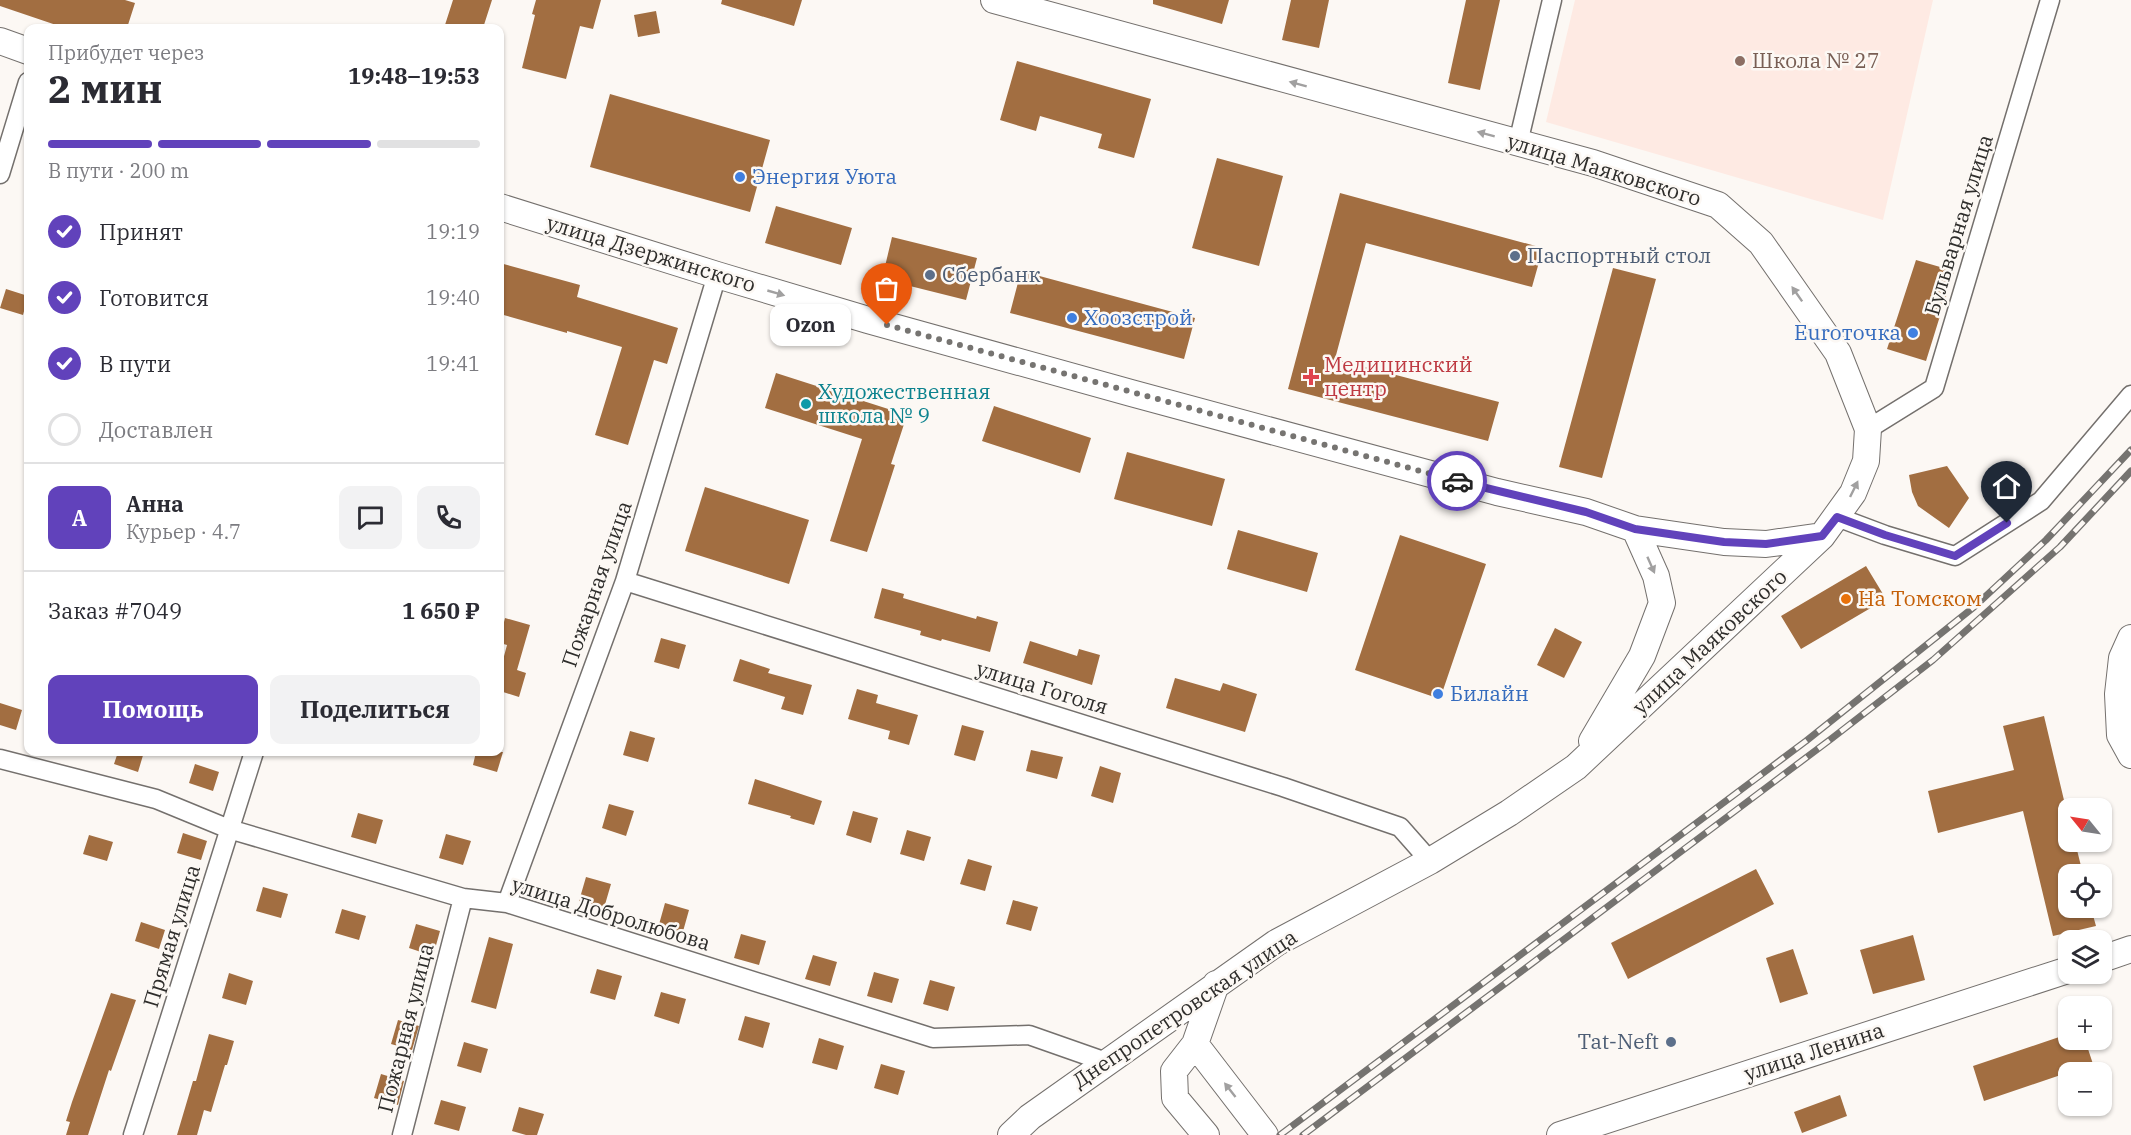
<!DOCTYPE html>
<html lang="ru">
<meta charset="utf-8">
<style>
body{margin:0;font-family:"IBM Plex Serif",serif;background:#f2f2f3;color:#2b2b33;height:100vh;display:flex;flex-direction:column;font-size:22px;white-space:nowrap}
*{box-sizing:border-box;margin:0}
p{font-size:20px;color:#7c7c81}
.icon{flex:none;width:33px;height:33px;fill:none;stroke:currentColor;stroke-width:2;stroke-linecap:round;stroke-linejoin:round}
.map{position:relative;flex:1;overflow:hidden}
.side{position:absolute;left:24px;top:24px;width:480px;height:732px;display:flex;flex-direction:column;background:#fff;border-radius:12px;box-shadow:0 2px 4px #0004}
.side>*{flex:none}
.needle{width:39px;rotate:300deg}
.buttons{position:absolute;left:2058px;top:798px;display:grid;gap:12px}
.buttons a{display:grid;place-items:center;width:54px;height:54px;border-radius:12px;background:#fff;box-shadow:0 2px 4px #0004;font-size:30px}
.pin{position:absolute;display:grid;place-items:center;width:51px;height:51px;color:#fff;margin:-62px -26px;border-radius:50% 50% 50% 0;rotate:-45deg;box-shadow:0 0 6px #0007}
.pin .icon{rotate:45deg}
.courier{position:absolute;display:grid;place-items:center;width:60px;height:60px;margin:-30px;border:4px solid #6142bb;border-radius:50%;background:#fff;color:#222;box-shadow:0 2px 8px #0007}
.bubble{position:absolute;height:42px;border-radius:12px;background:#fff;box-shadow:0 2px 4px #0004;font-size:20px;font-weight:700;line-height:42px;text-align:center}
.headline em{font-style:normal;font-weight:700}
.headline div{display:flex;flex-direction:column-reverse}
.headline{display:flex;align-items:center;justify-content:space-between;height:102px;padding:0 24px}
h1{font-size:39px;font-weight:700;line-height:45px}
.bar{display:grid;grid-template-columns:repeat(4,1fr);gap:9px 6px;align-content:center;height:72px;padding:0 24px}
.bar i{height:8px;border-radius:4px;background:#e1e1e2}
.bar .on{background:#6142bb}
.bar p{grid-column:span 4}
.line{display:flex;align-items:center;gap:15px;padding:0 24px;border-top:2px solid #e1e1e2}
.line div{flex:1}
.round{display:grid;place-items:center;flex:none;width:63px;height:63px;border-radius:12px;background:#f2f2f3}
ol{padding:0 24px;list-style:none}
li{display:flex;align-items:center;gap:18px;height:66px}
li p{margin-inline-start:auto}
li .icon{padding:6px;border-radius:50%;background:#6142bb;color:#fff;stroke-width:4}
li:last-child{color:#7c7c81}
li i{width:33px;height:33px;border:3px solid #e1e1e2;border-radius:50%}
.primary-button{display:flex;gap:12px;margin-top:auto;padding:12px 24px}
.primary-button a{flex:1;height:69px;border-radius:12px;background:#6142bb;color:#fff;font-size:24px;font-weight:700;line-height:69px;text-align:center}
.primary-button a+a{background:#f2f2f3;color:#2b2b33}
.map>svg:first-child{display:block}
.education{fill:#feeae3}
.building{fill:#a26e41}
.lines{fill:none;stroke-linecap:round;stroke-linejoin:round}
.street-casing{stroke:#74706d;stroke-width:21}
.secondary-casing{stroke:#74706d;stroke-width:28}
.street{stroke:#fff;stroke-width:18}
.secondary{stroke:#fff;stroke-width:26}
.rail-casing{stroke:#757370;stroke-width:7}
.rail{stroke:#fcf8f4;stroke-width:4.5;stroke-dasharray:14;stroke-linecap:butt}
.oneway{fill:#a1a0a0}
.done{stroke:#767471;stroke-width:6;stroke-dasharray:0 10.8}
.route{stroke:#6142bb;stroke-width:8}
.education-dot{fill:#8d6e63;stroke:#fcf8f4;stroke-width:2}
.shop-dot{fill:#3f7fe0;stroke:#fcf8f4;stroke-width:2}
.service-dot{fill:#5c6f8a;stroke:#fcf8f4;stroke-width:2}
.health-dot{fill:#e0444e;stroke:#fcf8f4;stroke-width:2}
.culture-dot{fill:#0f9aa8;stroke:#fcf8f4;stroke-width:2}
.food-dot{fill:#e8710a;stroke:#fcf8f4;stroke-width:2}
.labels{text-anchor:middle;stroke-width:5;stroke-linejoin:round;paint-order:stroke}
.education-label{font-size:21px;fill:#785e54;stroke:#fcf8f4;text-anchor:start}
.street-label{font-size:21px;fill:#2e2d2b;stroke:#fcf8f4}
.shop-label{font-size:21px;fill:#366cbe;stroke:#fcf8f4;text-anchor:start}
.service-label{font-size:21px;fill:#4e5e75;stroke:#fcf8f4;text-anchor:start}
.health-label{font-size:21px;fill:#be3a42;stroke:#fcf8f4;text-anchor:start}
.culture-label{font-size:21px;fill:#0d838f;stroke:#fcf8f4;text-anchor:start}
.food-label{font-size:21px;fill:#c56008;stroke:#fcf8f4;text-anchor:start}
</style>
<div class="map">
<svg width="2131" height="1135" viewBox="0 0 2131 1135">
<rect width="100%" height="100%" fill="#fcf8f4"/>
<path class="education" d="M1575,0H1933L1883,220L1546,122Z"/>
<path class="building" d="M0,0H125L135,3L127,28H65L0,6Z
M453,0H492L483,28H444Z
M536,0H601L593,29L580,26L566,79L522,68L535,15L532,14Z
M722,0H802L794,26L721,4Z
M1153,0H1229L1222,24L1153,4Z
M1291,0H1329L1319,48L1282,40Z
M1466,0H1500L1480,90L1448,83Z
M656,11L660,33L638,37L634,15Z
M1017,61L1151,99L1134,158L1098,148L1102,134L1040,116L1036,131L1000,120Z
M610,94L770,140L750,212L590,167Z
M1217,158L1283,176L1259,266L1192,248Z
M1340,193L1543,248L1532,287L1366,243L1335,359L1499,402L1488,441L1288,389Z
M776,206L852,228L841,265L765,243Z
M892,237L977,258L966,300L882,279Z
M1916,260L1954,271L1926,361L1887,349Z
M500,263L580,285L577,297L678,328L667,364L654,360L628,445L595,435L622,347L567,331V333L500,314Z
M1613,268L1656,279L1602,478L1559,467Z
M1021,271L1195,318L1184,359L1010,313Z
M6,289L28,296L23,315L0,308Z
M776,373L907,415L891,464L895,465L867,552L830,541L862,439L765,408Z
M994,406L1091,438L1080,473L982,441Z
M1127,452L1225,479L1212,526L1114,499Z
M1947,466L1969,498L1949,528L1918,506L1912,492L1909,475Z
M705,487L809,520L789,584L685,551Z
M1238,530L1318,553L1307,592L1227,569Z
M1400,535L1486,564L1440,699L1355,670Z
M1866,566L1886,599L1801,649L1781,616Z
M882,588L904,594L903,598L976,619L977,616L998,622L990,652L942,639L941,641L920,635L921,631L874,618Z
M505,618L530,625L517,670L526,673L519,697L500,691V671L507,645L500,643V638Z
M1555,628L1582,642L1564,678L1537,665Z
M661,638L686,645L679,669L654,662Z
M1030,641L1077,656L1079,649L1100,655L1092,685L1023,663Z
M740,659L770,669L768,673L812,685L803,715L781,709L785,697L733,681Z
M1175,678L1220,691L1223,683L1257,694L1245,732L1166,708Z
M857,689L878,695L876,703L918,715L909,745L888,739L890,731L848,719Z
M0,703L22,710L16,730L0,725Z
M2044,716L2068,817V842H2075L2083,874H2068V908H2091L2096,926L2053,936L2023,811L1938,833L1928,791L2014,770L2003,726Z
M962,725L984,731L975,761L954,755Z
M630,731L655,738L648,762L623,755Z
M1031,750L1063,757L1057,779L1026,771Z
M118,752H144L138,772L114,764Z
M476,752H503L497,772L473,765Z
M195,764L219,772L213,791L189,783Z
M1100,766L1121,773L1113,803L1091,796Z
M755,779L822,801L814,825L790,818L791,816L748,804Z
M609,804L634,811L626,836L602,828Z
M853,811L878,818L871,843L846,835Z
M358,813L383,820L376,844L351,837Z
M907,830L931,837L924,861L900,854Z
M183,833L207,841L201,860L177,853Z
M446,834L471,841L463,865L439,858Z
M89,835L113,842L107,861L83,854Z
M968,859L992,866L985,891L960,884Z
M1756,869L1774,904L1628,979L1611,943Z
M586,877L611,884L604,908L579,901Z
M263,887L288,894L281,918L256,911Z
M1013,900L1038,907L1031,931L1006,924Z
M665,903L689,910L682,935L658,928Z
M342,909L366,916L359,940L335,933Z
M141,922L165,930L159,949L135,941Z
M416,924L440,931L433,956L409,948Z
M741,934L766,941L759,965L734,958Z
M1913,935L1925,980L1873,994L1860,950Z
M489,937L513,944L496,1009L471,1002Z
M1793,949L1808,994L1780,1003L1766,958Z
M813,955L837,962L830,986L805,979Z
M597,969L622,976L615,1000L590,993Z
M874,972L899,979L892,1003L867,996Z
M229,973L253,981L246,1005L222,998Z
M930,980L955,987L948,1011L923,1004Z
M661,992L686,999L679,1024L654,1016Z
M111,993L136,1000L111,1071L109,1070L88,1135H66L70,1122L66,1121L72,1102Z
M745,1016L770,1023L763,1048L738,1040Z
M398,1020L419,1026L412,1050L391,1044Z
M209,1034L234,1041L227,1065H225L211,1112L204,1110L197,1135H177L193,1081H196Z
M2068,1034V1040H2085L2093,1064L1984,1101L1973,1066Z
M819,1038L844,1046L837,1070L812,1063Z
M464,1042L488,1049L481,1073L457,1066Z
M881,1064L905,1071L898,1095L874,1088Z
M381,1074L404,1081L398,1105L374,1098Z
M1840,1095L1847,1116L1802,1133L1794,1112Z
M441,1100L466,1107L459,1131L434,1124Z
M519,1107L544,1114L537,1135H526L512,1131Z"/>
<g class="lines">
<defs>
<path id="street" d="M1518,143L1552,0
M0,174L28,82
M1868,429L1934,388L2050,0
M1837,517L1885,535L1955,556L2041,501L2131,395
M625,581L1283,787L1400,827L1430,861
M0,759L156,799L229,829L463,898L507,903L933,1038L1029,1035L1106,1062
M507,903L625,581L717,275
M133,1135L254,752
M402,1135L463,898"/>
<path id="secondary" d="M994,0L1593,163L1718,205L1761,243L1838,353L1868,429L1866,461L1853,493L1822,536L1576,767L1509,813L1430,861L1276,943L1030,1117L1011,1135
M0,41L28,51
M500,207L717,275L868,320L1131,393L1497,492L1586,512L1635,529L1656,576L1662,603L1642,656L1592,741
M1635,529L1724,542L1766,544L1822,536
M2131,638L2122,658L2118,694L2120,735L2131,755
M2102,959L2131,949
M1195,1044L1265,1135
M1206,1135L1175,1098L1174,1071L1195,1044L1216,984
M1560,1135L2068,970"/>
</defs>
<use href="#street" class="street-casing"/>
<use href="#secondary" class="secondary-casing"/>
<use href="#street" class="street"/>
<use href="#secondary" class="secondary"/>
<defs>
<path id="rail" d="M1280,1135L1806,741L1974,607L2046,540L2131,450
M1303,1135L1831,739L1933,660L2060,547L2131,471"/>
</defs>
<use href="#rail" class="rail-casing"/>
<use href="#rail" class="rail"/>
</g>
<defs><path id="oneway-solid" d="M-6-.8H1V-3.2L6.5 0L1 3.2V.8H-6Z" transform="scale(1.5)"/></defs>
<g class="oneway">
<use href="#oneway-solid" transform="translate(1298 84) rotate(-165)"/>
<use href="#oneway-solid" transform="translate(1486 134) rotate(-165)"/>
<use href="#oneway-solid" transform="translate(776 293) rotate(16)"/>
<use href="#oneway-solid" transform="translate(1797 294) rotate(-125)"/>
<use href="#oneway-solid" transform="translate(1854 489) rotate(-64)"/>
<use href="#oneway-solid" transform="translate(1651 565) rotate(66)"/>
<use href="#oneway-solid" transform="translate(1230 1090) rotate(-128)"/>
</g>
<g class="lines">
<path class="done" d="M887,325L1457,481"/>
<path class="route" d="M1457,481L1586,512L1635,529L1724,542L1766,544L1822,536L1837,517L1885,535L1955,556L2007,523"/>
</g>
<circle class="education-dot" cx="1740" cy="61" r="6"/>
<g class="shop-dot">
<circle cx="740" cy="177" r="6"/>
<circle cx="1072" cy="318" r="6"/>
<circle cx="1913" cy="333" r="6"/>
<circle cx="1438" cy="694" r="6"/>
</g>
<g class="service-dot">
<circle cx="1515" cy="256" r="6"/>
<circle cx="930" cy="275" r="6"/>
<circle cx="1671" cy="1042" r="6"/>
</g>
<path class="health-dot" d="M1308 368h6v6h6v6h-6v6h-6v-6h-6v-6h6z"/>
<circle class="culture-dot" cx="806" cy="404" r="6"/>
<circle class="food-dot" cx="1846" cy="599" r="6"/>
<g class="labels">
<g class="education-label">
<text x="1752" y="68">Школа № 27</text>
</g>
<g class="street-label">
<text transform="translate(1604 170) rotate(17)" y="7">улица Маяковского</text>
<text transform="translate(1959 225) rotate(-73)" y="7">Бульварная улица</text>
<text transform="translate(651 254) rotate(17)" y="7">улица Дзержинского</text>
<text transform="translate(597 584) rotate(-71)" y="7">Пожарная улица</text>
<text transform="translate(1710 642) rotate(-43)" y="7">улица Маяковского</text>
<text transform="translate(1042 688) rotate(17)" y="7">улица Гоголя</text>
<text transform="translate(611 914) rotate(17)" y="7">улица Добролюбова</text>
<text transform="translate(172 936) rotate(-73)" y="7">Прямая улица</text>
<text transform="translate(1185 1009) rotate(-34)" y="7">Днепропетровская улица</text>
<text transform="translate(406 1028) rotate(-76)" y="7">Пожарная улица</text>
<text transform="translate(1814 1052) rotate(-18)" y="7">улица Ленина</text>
</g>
<g class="shop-label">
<text x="752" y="184">Энергия Уюта</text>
<text x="1084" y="325">Хоозстрой</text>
<text x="1901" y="340" text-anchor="end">Euroточка</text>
<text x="1450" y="701">Билайн</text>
</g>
<g class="service-label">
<text x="1527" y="263">Паспортный стол</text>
<text x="942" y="282">Сбербанк</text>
<text x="1659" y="1049" text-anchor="end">Tat-Neft</text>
</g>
<g class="health-label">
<text x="1324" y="372">Медицинский<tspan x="1324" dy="24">центр</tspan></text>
</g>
<g class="culture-label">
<text x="818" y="399">Художественная<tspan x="818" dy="24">школа № 9</tspan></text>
</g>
<g class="food-label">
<text x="1858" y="606">На Томском</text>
</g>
</g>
</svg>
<div class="buttons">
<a><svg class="needle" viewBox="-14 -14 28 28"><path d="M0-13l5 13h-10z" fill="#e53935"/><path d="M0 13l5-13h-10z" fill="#7c7c81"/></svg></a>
<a><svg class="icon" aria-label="locate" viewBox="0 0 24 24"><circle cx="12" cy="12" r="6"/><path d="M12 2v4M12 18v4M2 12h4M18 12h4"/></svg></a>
<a><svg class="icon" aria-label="layers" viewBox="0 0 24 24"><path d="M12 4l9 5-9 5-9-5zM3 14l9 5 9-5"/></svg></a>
<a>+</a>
<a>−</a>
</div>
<div class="pin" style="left:887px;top:325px;background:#ea580c"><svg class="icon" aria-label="bag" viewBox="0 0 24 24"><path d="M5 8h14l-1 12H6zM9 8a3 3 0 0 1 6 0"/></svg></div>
<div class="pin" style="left:2007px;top:523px;background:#1f2937"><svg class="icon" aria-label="home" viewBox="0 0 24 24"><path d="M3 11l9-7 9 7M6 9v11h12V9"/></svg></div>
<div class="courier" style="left:1457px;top:481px"><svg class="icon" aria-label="car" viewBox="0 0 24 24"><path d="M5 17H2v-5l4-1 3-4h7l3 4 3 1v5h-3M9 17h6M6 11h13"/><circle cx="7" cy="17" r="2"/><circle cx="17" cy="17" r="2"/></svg></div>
<div class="bubble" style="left:770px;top:304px;width:81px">Ozon</div>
<section class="side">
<div class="headline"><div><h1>2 мин</h1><p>Прибудет через</p></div><em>19:48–19:53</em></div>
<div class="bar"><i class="on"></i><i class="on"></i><i class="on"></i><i></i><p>В пути · 200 m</p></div>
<ol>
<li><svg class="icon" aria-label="check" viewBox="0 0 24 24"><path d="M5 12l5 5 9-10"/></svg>Принят<p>19:19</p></li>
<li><svg class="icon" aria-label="check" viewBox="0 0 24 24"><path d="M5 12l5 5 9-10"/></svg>Готовится<p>19:40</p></li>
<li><svg class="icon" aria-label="check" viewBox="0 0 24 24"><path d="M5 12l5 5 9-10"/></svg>В пути<p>19:41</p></li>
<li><i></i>Доставлен</li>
</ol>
<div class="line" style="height:108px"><b class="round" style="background:#6142bb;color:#fff">А</b><div><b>Анна</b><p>Курьер · 4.7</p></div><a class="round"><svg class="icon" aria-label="chat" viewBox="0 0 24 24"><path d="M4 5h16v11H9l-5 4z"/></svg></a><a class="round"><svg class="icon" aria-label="phone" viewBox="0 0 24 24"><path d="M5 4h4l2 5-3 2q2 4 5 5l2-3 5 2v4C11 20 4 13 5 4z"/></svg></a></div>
<div class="line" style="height:78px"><div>Заказ #7049</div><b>1 650 ₽</b></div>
<div class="primary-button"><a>Помощь</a><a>Поделиться</a></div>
</section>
</div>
